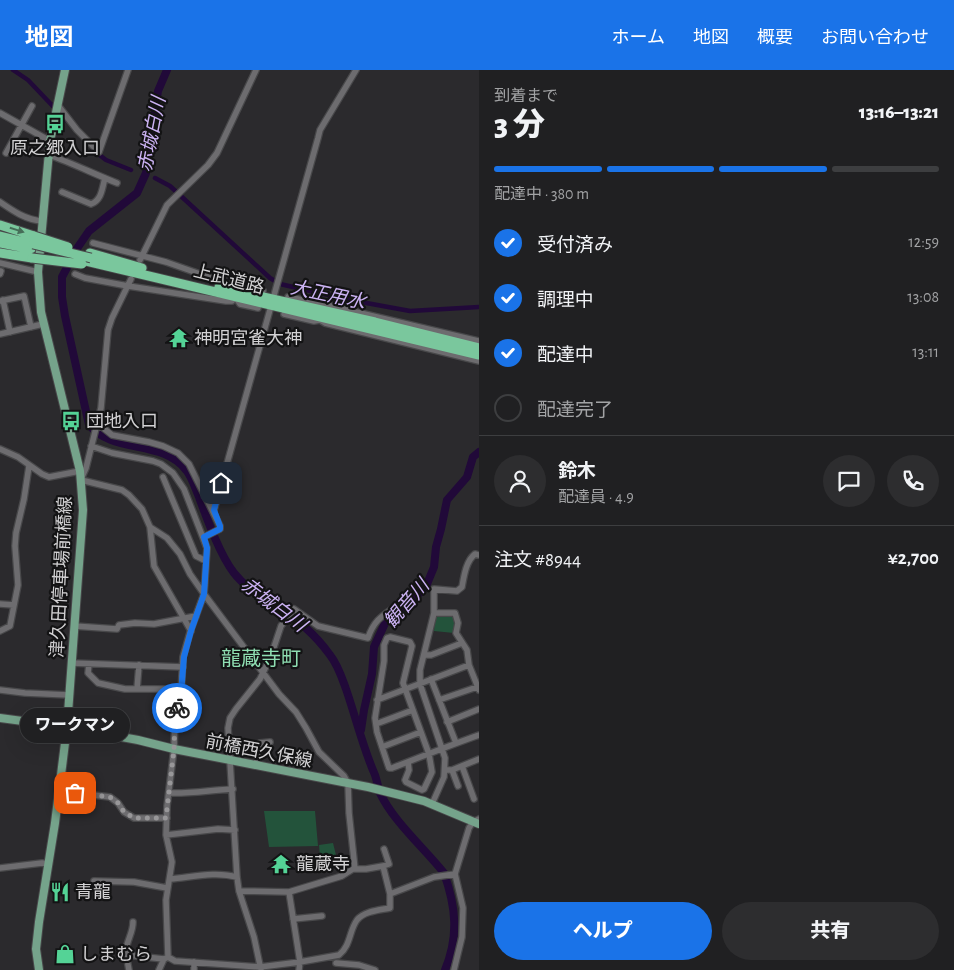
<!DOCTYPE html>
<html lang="ja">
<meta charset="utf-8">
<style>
body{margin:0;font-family:"Alegreya Sans","Noto Sans JP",sans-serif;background:#2d2d2f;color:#f1f3f6;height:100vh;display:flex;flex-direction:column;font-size:19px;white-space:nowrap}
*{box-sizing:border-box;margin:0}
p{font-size:16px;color:#a2a3a5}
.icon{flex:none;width:28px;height:28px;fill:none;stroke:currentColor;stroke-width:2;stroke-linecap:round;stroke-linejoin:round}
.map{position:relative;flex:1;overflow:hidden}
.side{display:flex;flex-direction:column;background:#202022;width:475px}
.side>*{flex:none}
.pin{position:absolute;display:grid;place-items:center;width:42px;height:42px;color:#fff;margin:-21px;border-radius:10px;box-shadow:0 2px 8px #0006}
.courier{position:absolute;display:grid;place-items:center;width:50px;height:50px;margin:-25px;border:4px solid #1a73e8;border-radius:50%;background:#fff;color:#222;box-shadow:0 1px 6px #0007}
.bubble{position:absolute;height:35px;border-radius:18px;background:#202022;box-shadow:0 5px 20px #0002,0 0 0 1px #3d3e40;font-size:16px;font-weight:800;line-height:35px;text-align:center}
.headline em{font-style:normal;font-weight:800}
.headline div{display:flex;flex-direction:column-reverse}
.headline{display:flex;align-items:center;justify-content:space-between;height:85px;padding:0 15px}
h1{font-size:32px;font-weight:800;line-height:38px}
.bar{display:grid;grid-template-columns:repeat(4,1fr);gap:8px 5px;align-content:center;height:60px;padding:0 15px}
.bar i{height:6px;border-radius:4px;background:#3d3e40}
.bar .current{background:#1a73e8}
.bar p{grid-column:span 4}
.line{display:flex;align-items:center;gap:12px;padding:0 15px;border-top:1px solid #3d3e40}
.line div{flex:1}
.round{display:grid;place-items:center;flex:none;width:52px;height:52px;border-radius:26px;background:#2d2d2f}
ol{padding:0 15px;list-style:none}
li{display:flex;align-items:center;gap:15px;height:55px}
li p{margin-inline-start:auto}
li .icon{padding:5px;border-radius:50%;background:#1a73e8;color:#fff;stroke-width:4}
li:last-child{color:#a2a3a5}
li i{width:28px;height:28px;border:2px solid #3d3e40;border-radius:50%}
.action{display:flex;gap:10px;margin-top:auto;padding:10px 15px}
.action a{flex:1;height:58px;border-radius:30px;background:#1a73e8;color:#fff;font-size:20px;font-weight:800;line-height:58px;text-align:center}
.action a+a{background:#2d2d2f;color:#f1f3f6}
header{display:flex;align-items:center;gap:30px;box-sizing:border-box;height:70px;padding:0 25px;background:#1a73e8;color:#fff}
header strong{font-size:24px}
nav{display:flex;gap:28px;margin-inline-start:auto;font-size:18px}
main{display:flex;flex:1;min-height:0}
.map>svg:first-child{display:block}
.green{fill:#23533b}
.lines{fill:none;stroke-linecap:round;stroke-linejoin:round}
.canal{stroke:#210939;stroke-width:4.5}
.river{stroke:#210939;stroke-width:8}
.minor-casing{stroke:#48484a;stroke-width:8}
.major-casing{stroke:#48484a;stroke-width:10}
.highway-casing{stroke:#48484a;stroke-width:11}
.minor{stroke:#6d6c6f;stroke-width:5.5}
.major{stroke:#75a38b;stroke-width:8}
.highway{stroke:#7ac79d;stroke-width:9}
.highway-bridge-casing{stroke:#48484a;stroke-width:11;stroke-linecap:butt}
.highway-bridge{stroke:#7ac79d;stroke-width:9}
.oneway{fill:#466d58}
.done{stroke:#989799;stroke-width:5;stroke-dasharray:0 9}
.route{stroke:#1a73e8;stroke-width:6}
.labels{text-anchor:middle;stroke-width:4.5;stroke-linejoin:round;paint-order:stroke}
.poi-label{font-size:18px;fill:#d2d1d3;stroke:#131314;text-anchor:start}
.street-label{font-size:18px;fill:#d2d1d3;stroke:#131314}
.water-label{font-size:19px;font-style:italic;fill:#ccb3f4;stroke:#131314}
.quarter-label{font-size:20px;fill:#8fdeb2;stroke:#131314}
</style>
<header>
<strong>地図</strong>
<nav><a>ホーム</a><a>地図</a><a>概要</a><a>お問い合わせ</a></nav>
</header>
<main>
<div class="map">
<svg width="479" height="900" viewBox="0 0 479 900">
<rect width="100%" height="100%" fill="#2b2a2d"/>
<path class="green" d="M453,544L456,553L454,563L434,561L435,547L437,545Z
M264,741H315L318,776L269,777Z
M333,773L336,785L320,787L319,775Z"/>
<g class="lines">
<path class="canal" d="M13,0L28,10L66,50
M93,80L106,90L131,100
M155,108L170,116L270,208L280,214L350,230L410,241L479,237"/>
<path class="river" d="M167,0L158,21L146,103L137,123L89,161L78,177L62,207V227L65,246L89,355C113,384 163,369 186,400C192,407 195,418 199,427C207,449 220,485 234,503C244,516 258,524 272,533C295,547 315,564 330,585C338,595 342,608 346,619C356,648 363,678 375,705C377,711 378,717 380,723C393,751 425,779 444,803C456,837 459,866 445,900
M361,660L364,640L372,604L374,577L387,549L422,521L427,514L434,497L436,477L441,459L447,430L467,407L473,387L479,382"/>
<defs>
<path id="minor" d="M57,34L77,60L99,82L128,0
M0,43L50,71
M6,83L32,36
M49,85C72,93 94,104 117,113
M62,122L91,134C102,130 102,118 105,108
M0,132C13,141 26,150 42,151
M93,173L166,192L220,211L227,219
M140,190L167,135L208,95L217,83L256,0
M0,193L38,202
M0,204L1,201
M75,204L85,208L128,216L226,231H232L236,226
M225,215L235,214L263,221
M288,227L308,231L314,234
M236,228L240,234L258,238
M3,230L10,262
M0,231L24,226L31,257
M312,239L314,234L318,233L479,271
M284,244L314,251L320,250
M321,245L320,250L325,253L479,291
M0,264L43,254
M97,353L112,365L149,372L163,376L178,383L189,394L220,456V459L204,467
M91,376L112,383L153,391L161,394L173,403L184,419L207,478L204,524L191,559L183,587L181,624L175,647L174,679L167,736L166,765L172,792L166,830L168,887L175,891L260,897L300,892L339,885C351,875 349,861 357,850C364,841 380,840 390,838V824L383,796L366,799H353L342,806L289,822L239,821
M0,379L18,387L42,404L49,407L80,401
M163,407L196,486L206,491
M81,409L86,398L101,338L108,260L112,248L131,209
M81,410L122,420L129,425L142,439L150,457L167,468L180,484L190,504L204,524L279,624L296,642L306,658L319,682L344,706L348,713L349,743L355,799
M214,440L318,68L320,60L356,0
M150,457L154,496L191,561
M0,534L14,535
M434,543H455L458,553L456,563L467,580L469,595L479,620
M74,556L117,559L119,555L135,553L154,554L196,546
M0,561L10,556L18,515L15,476L16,463L24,429L29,396
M424,585H431L462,573
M71,593L183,597
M89,594L88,603L98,613L125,619H182
M431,609L456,673
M137,619L139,595
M0,620L25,623L69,625
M377,630L469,595
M439,630L477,617
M447,652L479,639
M376,654L413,640
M382,677L421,662
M408,692L409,700L405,710L406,712L422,720L424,719L432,702L429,684L403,613L412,576L410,572L390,567L387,568L384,575V591L375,648L377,662L389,698H392C421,687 450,675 479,665
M256,695L260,673L270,672
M462,696L474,729
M445,700H452L479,689
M452,700L458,716
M59,721L110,727L118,733L124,742L134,748H167
M169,723C190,724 211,720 233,719
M432,734L444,707L445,688L420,614V600L434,543V519L457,521L462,517C464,506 466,491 475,484L479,485
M166,765L218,759L235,760
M383,796L389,794L384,779
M0,798L42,793L49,794
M170,809C193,807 215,801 237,807
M94,811L134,812L167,818
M289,822L300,892L299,900
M390,824L434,807L455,804
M293,849L322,846
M127,885L164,889L168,887
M336,893L359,895L375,900
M129,900C127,892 126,884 127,875C129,867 133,861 133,852
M159,900L164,889
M194,900V892
M261,900L254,867L239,821L237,807L228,658L230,648L236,639L260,609L271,586L281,556L294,539L318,556L368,568C376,544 389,544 406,528
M454,900L462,867L463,838L455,804L469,758L473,752L479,749"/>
<path id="major" d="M0,648L67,657L138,670L174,679L368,717L424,731L479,754
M39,900L36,879L39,852L55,753L67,657L83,440L80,401L41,242L38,202L50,71L65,0"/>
<path id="highway" d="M0,155L34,166
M0,166L33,174
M0,173L31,179
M0,183L32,188
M90,183L142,198
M86,191L479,285
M219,217L375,252L479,278"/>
</defs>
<use href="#minor" class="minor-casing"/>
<use href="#major" class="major-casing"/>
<use href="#highway" class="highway-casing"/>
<use href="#minor" class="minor"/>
<use href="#major" class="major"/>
<use href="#highway" class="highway"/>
<defs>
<path id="highway-bridge" d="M34,166L68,177
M33,174L91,188
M32,188L82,194"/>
</defs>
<use href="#highway-bridge" class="highway-bridge-casing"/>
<use href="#highway-bridge" class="highway-bridge"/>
</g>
<defs><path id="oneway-solid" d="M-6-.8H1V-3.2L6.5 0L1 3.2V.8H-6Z" transform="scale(1.25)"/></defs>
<use class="oneway" href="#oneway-solid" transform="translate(17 160) rotate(17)"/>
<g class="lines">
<path class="done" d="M75,723L110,727L118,733L124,742L134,748H166L174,679L175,647L177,638"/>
<path class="route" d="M177,638L181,624L184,587L191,561L204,524L207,478L204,467L220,459V456L214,440L221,413"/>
</g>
<defs>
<symbol id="bus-bare" viewBox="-9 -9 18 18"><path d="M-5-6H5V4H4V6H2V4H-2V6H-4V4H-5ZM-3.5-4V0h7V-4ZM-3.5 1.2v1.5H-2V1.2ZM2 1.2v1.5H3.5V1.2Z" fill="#54d396" stroke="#131314" stroke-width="2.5" paint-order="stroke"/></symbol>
<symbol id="temple-bare" viewBox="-9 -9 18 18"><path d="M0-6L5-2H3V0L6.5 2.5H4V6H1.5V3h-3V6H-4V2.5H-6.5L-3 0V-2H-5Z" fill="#54d396" stroke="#131314" stroke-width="2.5" paint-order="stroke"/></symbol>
<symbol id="restaurant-bare" viewBox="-9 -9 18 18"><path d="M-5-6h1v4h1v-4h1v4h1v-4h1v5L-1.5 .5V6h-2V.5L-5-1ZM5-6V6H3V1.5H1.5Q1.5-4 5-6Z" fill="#54d396" stroke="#131314" stroke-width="2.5" paint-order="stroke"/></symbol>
<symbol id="shop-bare" viewBox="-9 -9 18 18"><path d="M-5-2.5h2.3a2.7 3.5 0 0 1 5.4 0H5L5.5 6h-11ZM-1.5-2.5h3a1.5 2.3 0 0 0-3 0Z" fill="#54d396" stroke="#131314" stroke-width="2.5" paint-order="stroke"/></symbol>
</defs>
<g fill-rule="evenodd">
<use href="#bus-bare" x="41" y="40" width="28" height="28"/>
<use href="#temple-bare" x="165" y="254" width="28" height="28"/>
<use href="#bus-bare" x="57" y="337" width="28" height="28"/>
<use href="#temple-bare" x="267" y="780" width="28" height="28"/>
<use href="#restaurant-bare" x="46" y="808" width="28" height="28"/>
<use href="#shop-bare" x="51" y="870" width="28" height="28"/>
</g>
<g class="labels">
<g class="poi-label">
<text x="55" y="84" text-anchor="middle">原之郷入口</text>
<text x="194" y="274">神明宮雀大神</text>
<text x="86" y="357">団地入口</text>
<text x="296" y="800">龍蔵寺</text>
<text x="75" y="828">青龍</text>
<text x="80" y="890">しまむら</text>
</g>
<g class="street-label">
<text transform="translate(229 209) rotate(14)" y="6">上武道路</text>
<text transform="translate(61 507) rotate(-87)" y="6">津久田停車場前橋線</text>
<text transform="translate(259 681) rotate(11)" y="6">前橋西久保線</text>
</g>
<g class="water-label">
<text transform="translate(151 64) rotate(-79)" y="7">赤城白川</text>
<text transform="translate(328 224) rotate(12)" y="7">大正用水</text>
<text transform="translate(406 533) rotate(-49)" y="7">観音川</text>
<text transform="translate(274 534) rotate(37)" y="7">赤城白川</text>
</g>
<g class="quarter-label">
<text x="261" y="595">龍蔵寺町</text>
</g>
</g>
</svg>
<div class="pin" style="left:75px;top:723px;background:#ea580c"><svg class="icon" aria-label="bag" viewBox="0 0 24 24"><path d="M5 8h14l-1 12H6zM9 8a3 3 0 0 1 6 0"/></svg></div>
<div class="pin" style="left:221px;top:413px;background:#1f2937"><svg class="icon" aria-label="home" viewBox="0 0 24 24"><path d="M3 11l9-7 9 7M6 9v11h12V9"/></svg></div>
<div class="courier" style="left:177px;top:638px"><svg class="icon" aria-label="bike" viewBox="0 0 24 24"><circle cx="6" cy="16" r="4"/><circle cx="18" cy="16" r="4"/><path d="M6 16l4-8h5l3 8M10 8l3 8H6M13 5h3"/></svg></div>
<div class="bubble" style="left:20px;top:638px;width:110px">ワークマン</div>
</div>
<section class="side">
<div class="headline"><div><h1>3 分</h1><p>到着まで</p></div><em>13:16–13:21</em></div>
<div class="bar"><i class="current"></i><i class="current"></i><i class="current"></i><i></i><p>配達中 · 380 m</p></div>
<ol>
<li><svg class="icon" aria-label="check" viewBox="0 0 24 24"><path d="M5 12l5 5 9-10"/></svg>受付済み<p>12:59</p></li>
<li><svg class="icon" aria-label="check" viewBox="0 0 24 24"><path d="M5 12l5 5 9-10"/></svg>調理中<p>13:08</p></li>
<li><svg class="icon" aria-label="check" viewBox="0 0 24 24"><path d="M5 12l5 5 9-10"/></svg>配達中<p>13:11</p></li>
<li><i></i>配達完了</li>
</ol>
<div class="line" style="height:90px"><a class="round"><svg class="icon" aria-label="person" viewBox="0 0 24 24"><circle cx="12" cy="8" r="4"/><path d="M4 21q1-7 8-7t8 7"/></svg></a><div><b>鈴木</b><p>配達員 · 4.9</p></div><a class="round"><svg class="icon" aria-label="chat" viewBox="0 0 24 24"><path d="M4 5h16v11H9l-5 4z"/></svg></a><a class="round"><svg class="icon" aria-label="phone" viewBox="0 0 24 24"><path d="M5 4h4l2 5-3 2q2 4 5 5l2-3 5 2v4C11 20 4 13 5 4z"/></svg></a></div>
<div class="line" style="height:65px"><div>注文 #8944</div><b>¥2,700</b></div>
<div class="action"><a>ヘルプ</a><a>共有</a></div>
</section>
</main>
